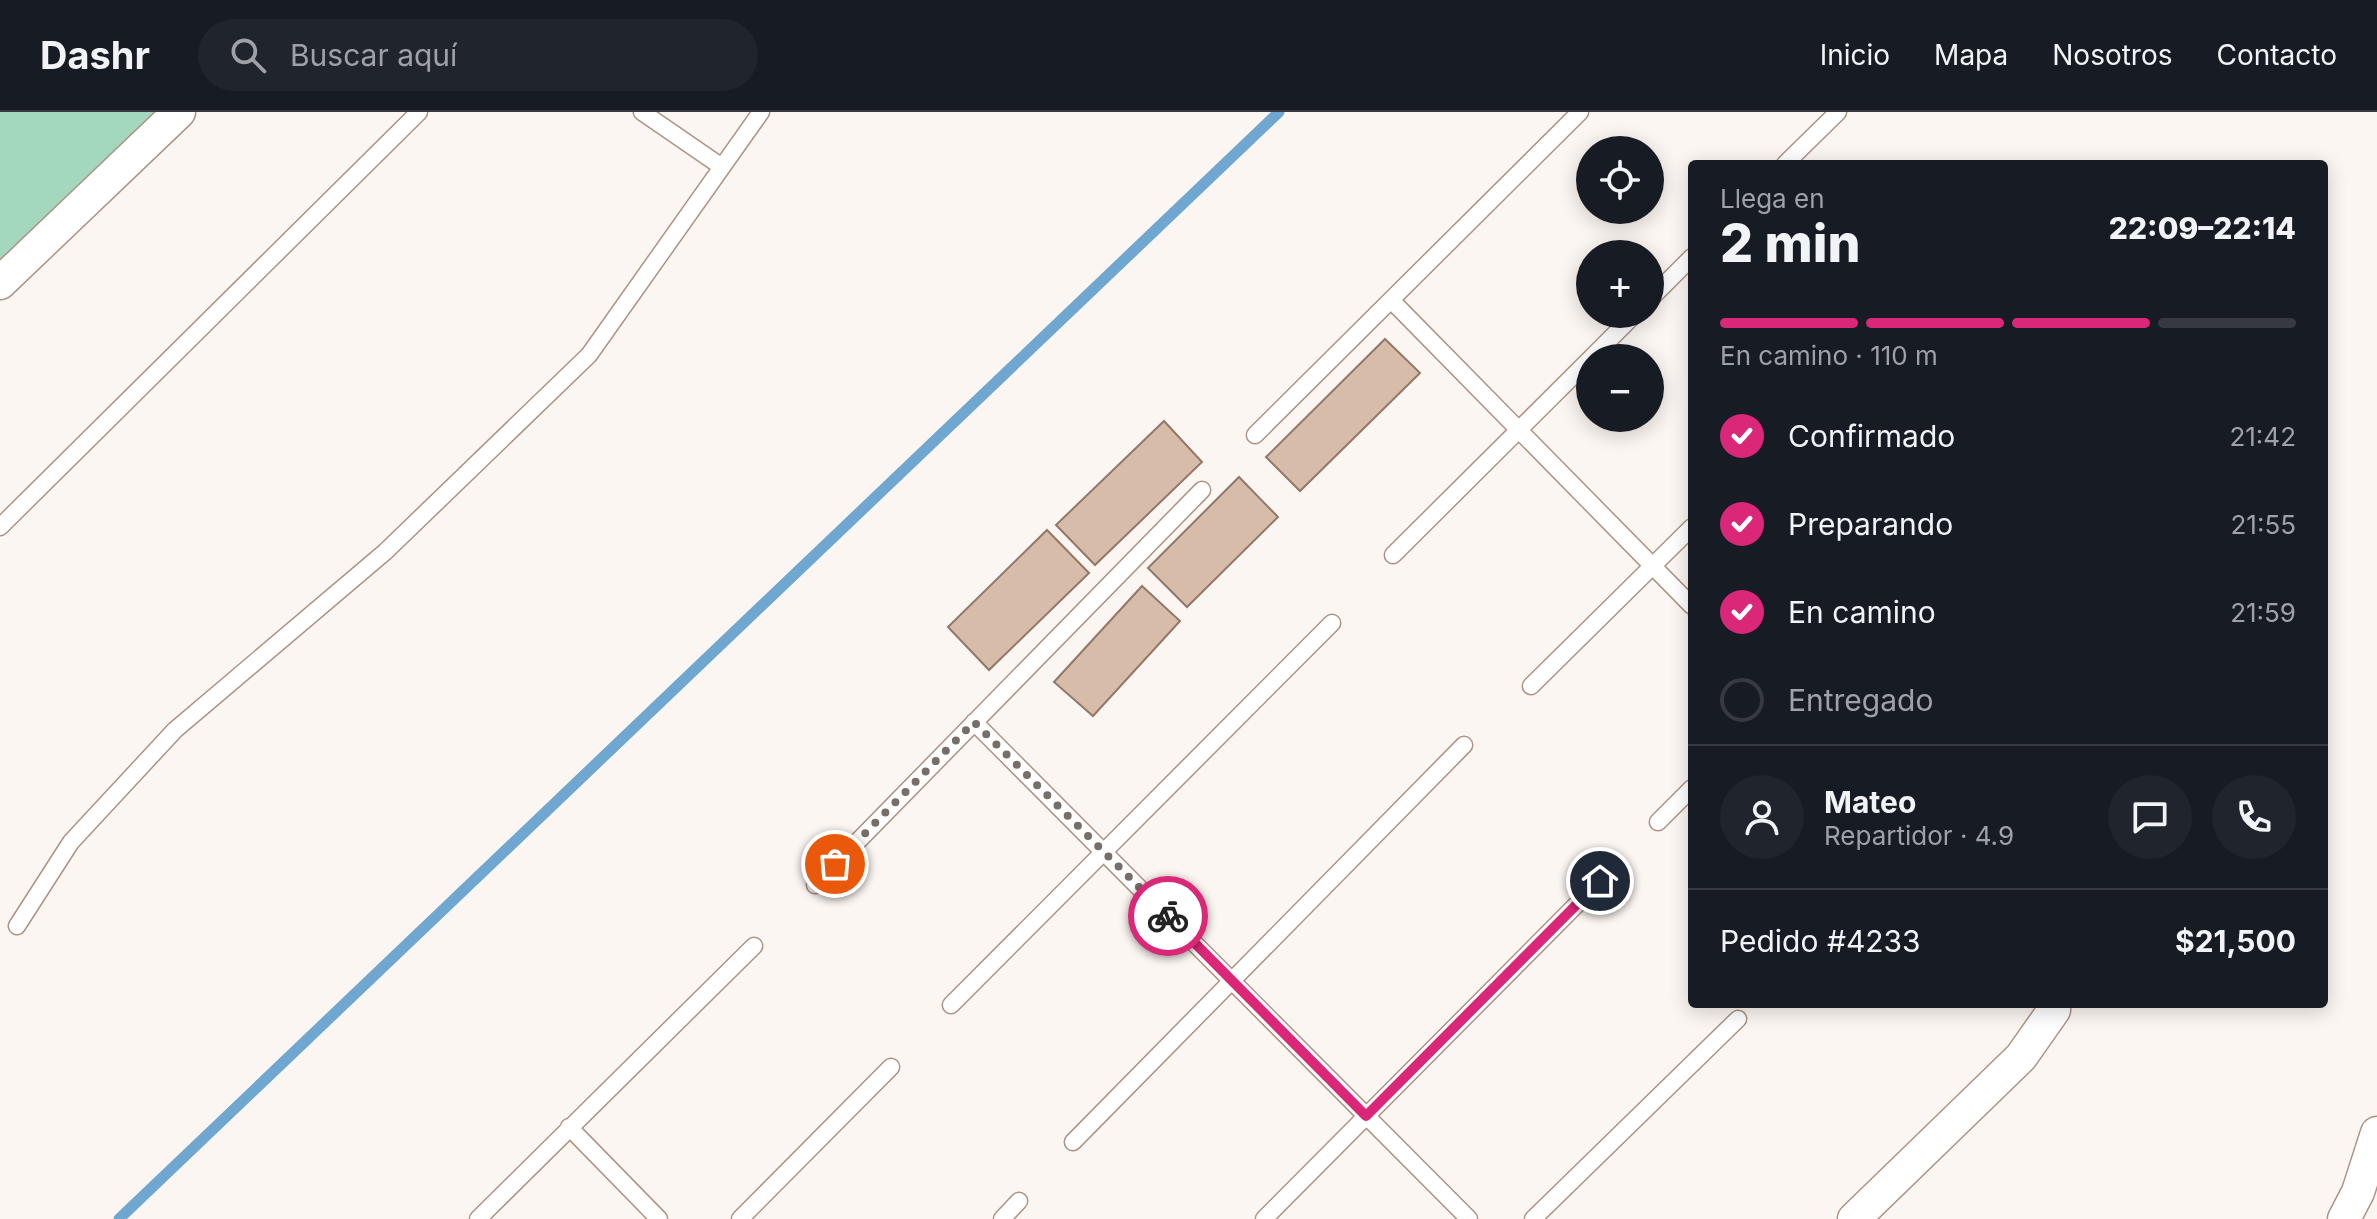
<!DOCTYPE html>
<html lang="es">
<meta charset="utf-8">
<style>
body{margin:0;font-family:Inter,sans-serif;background:#20242c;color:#f1f3f6;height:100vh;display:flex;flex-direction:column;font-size:30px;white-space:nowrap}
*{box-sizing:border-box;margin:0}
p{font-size:26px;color:#9ea1a6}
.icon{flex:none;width:44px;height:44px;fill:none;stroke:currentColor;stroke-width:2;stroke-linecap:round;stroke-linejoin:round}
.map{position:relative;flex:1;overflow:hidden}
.panel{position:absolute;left:1688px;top:48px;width:640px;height:848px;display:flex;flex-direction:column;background:#171b24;border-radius:8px;box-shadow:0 4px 20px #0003}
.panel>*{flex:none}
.tools{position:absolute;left:1576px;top:24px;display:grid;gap:16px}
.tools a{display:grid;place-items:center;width:88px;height:88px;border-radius:50%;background:#171b24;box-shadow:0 4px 20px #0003;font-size:40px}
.pin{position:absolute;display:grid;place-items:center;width:68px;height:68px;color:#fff;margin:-34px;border:4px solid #fff;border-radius:50%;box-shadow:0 2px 8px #0007}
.courier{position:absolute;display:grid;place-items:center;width:80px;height:80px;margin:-40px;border:6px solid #db2777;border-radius:50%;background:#fff;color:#222;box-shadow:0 2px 10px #0007}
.head em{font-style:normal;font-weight:800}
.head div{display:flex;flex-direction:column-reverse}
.head{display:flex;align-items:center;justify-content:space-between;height:136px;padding:0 32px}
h1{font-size:52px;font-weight:800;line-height:60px}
.bar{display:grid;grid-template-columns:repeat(4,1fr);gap:12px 8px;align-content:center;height:96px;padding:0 32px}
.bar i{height:10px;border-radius:6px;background:#363941}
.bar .current{background:#db2777}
.bar p{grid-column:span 4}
.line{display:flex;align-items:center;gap:20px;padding:0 32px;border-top:2px solid #363941}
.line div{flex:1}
.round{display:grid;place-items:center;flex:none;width:84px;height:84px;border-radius:42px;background:#20242c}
ol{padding:0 32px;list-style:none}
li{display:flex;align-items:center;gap:24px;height:88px}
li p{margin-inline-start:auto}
li .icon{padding:8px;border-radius:50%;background:#db2777;color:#fff;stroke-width:4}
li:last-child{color:#9ea1a6}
li i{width:44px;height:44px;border:4px solid #363941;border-radius:50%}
header{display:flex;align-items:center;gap:48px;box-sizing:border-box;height:112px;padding:0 40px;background:#171b24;border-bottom:2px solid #363941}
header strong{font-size:38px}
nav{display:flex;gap:44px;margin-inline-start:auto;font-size:28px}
.search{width:560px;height:72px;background:#20242c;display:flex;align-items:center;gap:20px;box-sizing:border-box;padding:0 28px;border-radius:44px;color:#9ea1a6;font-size:30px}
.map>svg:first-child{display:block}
.green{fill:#a3d8be}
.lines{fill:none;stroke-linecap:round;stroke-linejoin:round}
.stream{stroke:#6fa7d0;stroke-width:11}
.building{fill:#d8bcaa;stroke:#927868;stroke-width:2}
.lane-casing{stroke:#ae9382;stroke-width:19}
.street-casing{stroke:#ae9382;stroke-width:35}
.lane{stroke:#fff;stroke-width:16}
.street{stroke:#fff;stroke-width:32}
.done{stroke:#776e68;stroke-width:8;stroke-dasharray:0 14.4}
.route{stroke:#db2777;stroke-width:10}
</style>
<header>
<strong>Dashr</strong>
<div class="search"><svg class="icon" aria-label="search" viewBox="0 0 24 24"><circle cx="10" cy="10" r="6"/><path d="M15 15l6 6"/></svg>Buscar aquí</div>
<nav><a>Inicio</a><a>Mapa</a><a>Nosotros</a><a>Contacto</a></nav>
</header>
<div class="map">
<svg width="2377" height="1107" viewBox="0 0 2377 1107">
<rect width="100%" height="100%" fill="#fcf6f2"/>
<path class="green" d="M0,0H179L0,171Z"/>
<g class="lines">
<path class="stream" d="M119,1107L1279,0"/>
</g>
<path class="building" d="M1385,227L1420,261L1300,379L1266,345Z
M1164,309L1202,350L1095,453L1056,413Z
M1239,365L1278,405L1187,495L1148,456Z
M1047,418L1089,461L989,558L948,515Z
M1142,474L1180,509L1093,604L1054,570Z"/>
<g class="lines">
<defs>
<path id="lane" d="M642,0L722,55
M1785,52L1838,0
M1650,187L1692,145
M1391,188L1692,494
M1591,246L1635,202
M1255,323L1580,0
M0,415L419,0
M1393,443L1590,247
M1531,574L1692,415
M974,610L1469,1107
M1658,710L1692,676
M815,773L1202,378
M17,814L71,730L175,618L385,440L589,243L761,0
M951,893L1332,511
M569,1015L659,1107
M1073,1030L1464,633
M478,1107L754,834
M740,1107L891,955
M1002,1107L1019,1089
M1264,1107L1600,769
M1533,1107L1738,907"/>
<path id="street" d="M0,171L179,0
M1854,1107L2021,945L2054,898L2053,892
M2344,1107L2358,1080L2377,1021"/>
</defs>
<use href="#lane" class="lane-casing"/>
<use href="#street" class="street-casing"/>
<use href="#lane" class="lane"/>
<use href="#street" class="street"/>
</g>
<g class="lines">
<path class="done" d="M835,752L974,610L1168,804"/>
<path class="route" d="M1168,804L1366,1004L1600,769"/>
</g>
</svg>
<div class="tools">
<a><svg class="icon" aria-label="locate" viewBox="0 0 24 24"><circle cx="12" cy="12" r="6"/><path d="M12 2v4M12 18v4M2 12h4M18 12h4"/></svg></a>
<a>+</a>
<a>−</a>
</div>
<div class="pin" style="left:835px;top:752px;background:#ea580c"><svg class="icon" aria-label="bag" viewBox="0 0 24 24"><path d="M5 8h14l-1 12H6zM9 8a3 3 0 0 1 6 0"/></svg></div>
<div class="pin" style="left:1600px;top:769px;background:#1f2937"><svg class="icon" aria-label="home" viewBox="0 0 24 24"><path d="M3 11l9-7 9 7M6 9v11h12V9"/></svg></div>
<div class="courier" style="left:1168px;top:804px"><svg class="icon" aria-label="bike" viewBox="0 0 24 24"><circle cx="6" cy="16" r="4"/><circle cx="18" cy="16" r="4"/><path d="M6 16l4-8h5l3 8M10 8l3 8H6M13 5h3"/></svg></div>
<section class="panel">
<div class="head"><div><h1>2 min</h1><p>Llega en</p></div><em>22:09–22:14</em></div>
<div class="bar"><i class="current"></i><i class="current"></i><i class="current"></i><i></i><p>En camino · 110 m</p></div>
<ol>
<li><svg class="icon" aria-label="check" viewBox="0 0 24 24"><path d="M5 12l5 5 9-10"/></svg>Confirmado<p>21:42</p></li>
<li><svg class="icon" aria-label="check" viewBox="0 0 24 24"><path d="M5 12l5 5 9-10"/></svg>Preparando<p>21:55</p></li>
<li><svg class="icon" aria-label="check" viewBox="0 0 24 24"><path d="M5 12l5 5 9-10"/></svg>En camino<p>21:59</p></li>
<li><i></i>Entregado</li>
</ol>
<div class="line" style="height:144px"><a class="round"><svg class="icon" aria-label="person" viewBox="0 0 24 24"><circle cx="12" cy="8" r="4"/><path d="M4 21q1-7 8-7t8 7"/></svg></a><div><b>Mateo</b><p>Repartidor · 4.9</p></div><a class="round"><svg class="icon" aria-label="chat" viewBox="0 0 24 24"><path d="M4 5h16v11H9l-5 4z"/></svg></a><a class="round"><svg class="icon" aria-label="phone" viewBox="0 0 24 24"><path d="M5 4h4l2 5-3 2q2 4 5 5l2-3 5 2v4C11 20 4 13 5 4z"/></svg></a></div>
<div class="line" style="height:104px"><div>Pedido #4233</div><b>$21,500</b></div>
</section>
</div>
